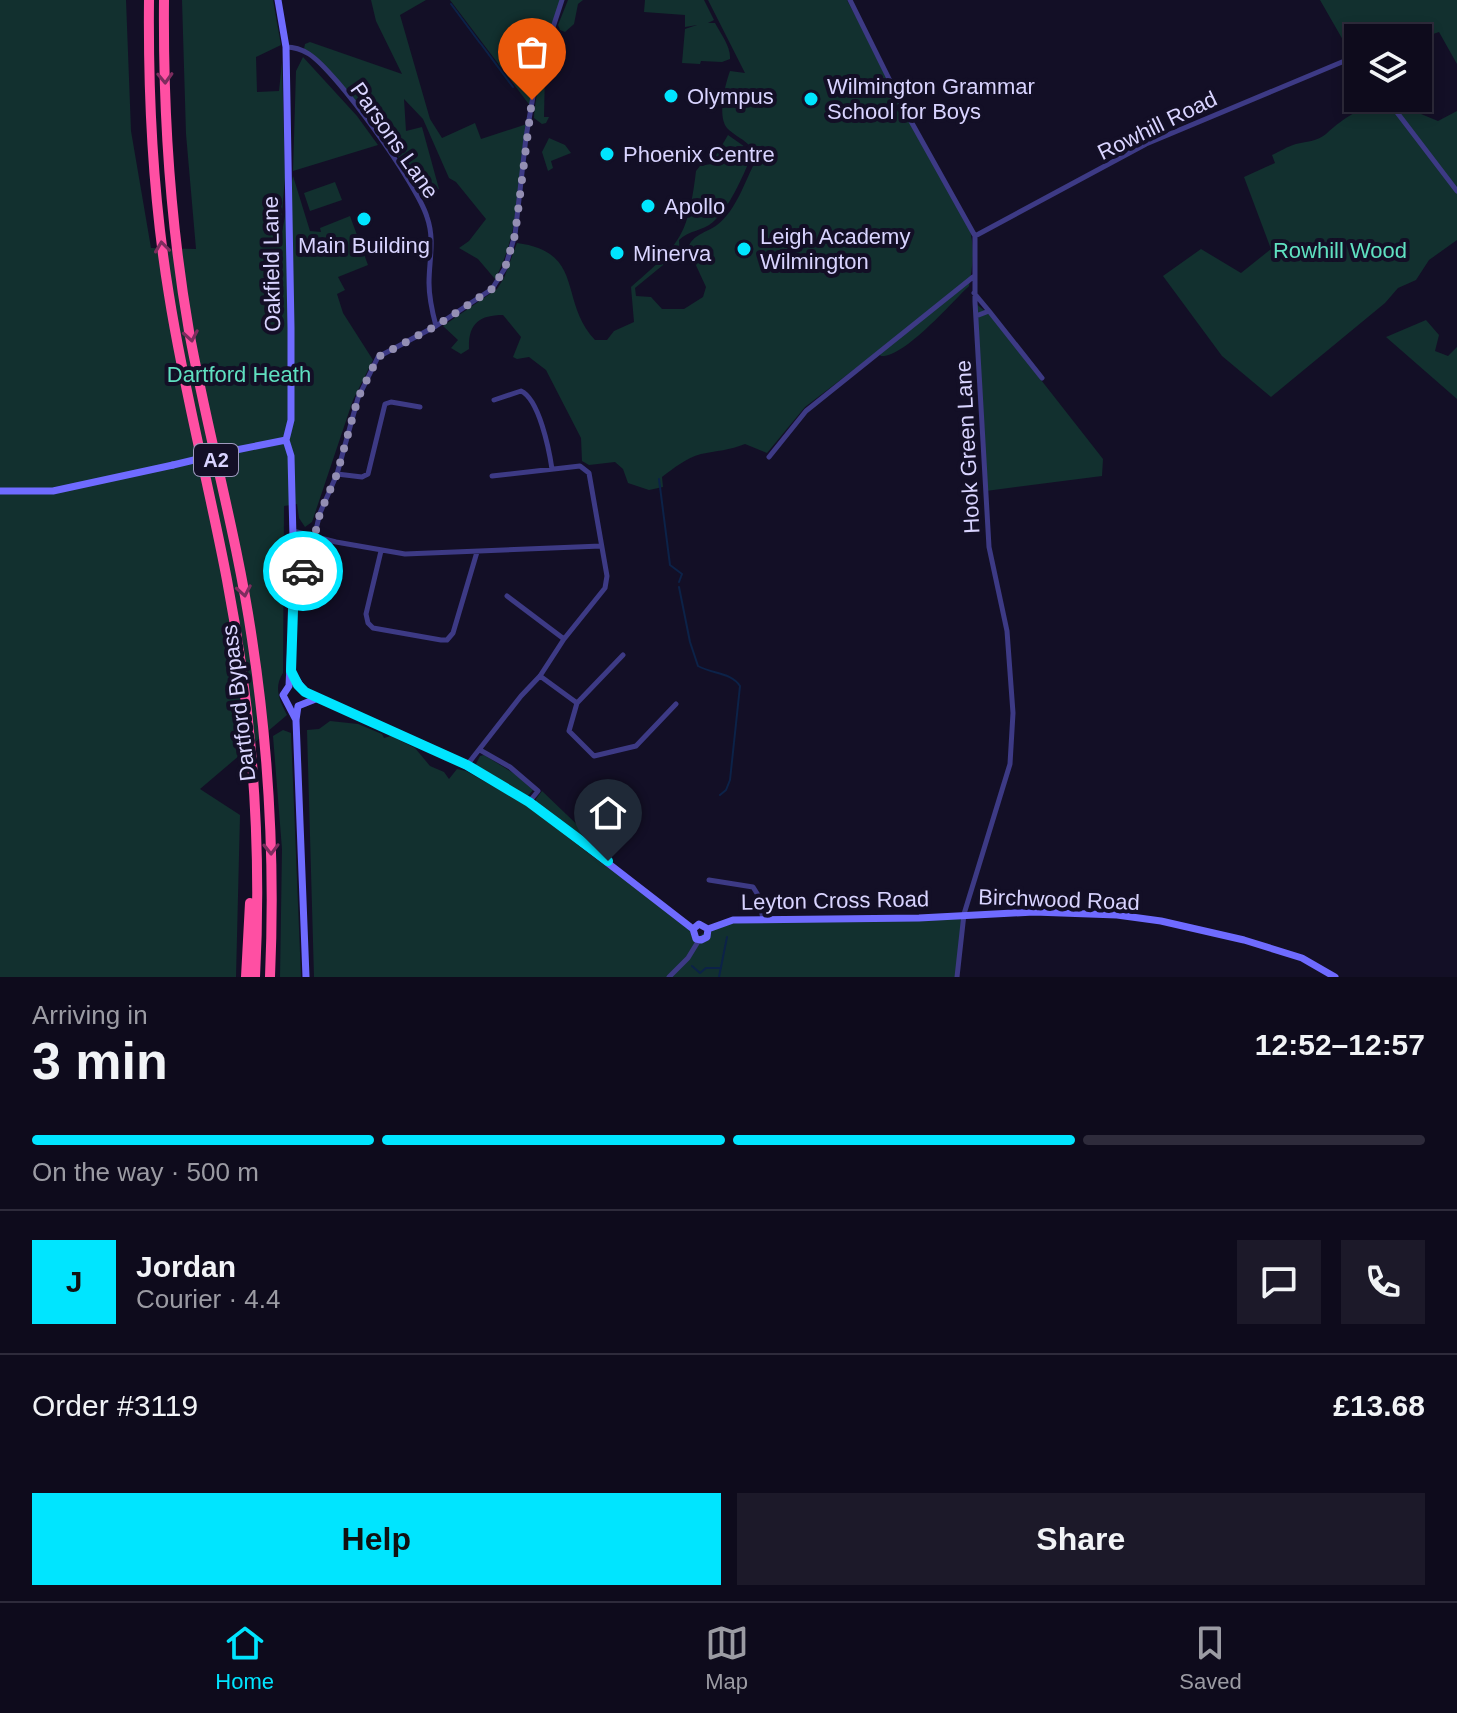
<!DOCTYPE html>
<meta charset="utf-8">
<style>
body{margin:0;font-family:Helvetica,sans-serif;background:#1c1929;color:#f1f3f6;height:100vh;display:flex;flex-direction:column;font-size:30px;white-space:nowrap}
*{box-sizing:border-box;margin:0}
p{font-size:26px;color:#9b9ba3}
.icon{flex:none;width:44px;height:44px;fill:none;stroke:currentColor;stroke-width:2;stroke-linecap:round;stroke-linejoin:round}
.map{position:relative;height:977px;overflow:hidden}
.side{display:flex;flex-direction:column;background:#0e0b1c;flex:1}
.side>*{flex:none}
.controls{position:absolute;left:1344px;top:24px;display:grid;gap:16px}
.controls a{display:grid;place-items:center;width:88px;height:88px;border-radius:0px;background:#0e0b1c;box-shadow:0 4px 12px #0003,0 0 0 2px #2e2b3b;font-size:40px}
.pin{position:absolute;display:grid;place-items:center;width:68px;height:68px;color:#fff;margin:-82px -34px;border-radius:50% 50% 50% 0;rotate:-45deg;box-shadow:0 0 8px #0007}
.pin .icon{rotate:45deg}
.courier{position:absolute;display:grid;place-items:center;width:80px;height:80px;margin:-40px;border:6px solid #00e5ff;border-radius:50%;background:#fff;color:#222;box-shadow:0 2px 10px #0007}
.summary em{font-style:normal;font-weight:600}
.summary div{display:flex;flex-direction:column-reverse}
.summary{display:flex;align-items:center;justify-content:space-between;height:136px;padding:0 32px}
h1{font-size:52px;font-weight:600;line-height:60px}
.bar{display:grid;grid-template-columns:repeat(4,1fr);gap:12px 8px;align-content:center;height:96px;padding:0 32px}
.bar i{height:10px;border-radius:6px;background:#2e2b3b}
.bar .on{background:#00e5ff}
.bar p{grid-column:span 4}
.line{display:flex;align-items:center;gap:20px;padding:0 32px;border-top:2px solid #2e2b3b}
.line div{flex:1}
.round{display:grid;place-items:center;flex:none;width:84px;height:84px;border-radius:0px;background:#1c1929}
.button{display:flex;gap:16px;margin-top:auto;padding:16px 32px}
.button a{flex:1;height:92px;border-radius:0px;background:#00e5ff;color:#111;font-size:32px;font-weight:600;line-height:92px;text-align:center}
.button a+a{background:#1c1929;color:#f1f3f6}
.tab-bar{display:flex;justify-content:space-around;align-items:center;height:112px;border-top:2px solid #2e2b3b;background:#0e0b1c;font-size:22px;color:#9b9ba3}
.tab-bar a{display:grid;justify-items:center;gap:4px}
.tab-bar .on{color:#00e5ff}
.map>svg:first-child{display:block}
.green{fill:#12302f}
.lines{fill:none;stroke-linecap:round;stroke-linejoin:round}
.stream{stroke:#0c2248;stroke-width:2}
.street{stroke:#3d3a85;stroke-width:5}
.secondary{stroke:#6f6bff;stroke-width:7}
.highway{stroke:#ff4fa3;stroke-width:10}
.secondary-bridge{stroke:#6f6bff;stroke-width:7}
.oneway{stroke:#7d2c5e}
.done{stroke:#948fb3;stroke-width:8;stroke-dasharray:0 14.4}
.route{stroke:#00e5ff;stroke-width:10}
.poi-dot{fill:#00e5ff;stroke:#130f26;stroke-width:3}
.labels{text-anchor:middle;stroke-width:8;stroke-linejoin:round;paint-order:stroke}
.shield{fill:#130f26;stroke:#9e99be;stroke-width:2}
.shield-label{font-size:20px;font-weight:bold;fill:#d9d4ff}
.poi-label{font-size:22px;fill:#d9d4ff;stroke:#130f26;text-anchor:start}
.street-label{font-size:22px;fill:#d9d4ff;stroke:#130f26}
.park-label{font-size:22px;fill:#5fe0c0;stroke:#130f26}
</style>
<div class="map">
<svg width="1457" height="977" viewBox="0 0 1457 977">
<rect width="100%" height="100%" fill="#130f26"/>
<path class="green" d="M0,0H126L131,131L151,248L196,249L186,134L182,0H273L281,45L256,57L257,92L279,91L282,62L285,178L279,247L293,176L310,231L321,232L320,228L350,216L368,265L338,277L345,290L337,294L343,313L373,360L353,400L312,522L305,527L299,518L297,504L284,506L283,673C273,688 280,701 287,715L200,789L240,815L236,977H0Z
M371,0H426L400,15L430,119L442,138L475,123L481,139L527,124C520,175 520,233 495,279L478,259L459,248L469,241L486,219L456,182L449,178L423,119L404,99L406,131L422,127L439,189L423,193V199L397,155L366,116L304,49L305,44L310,42L402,74L376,21Z
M450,0H561L531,107Z
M568,0H583L578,4L574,24L565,32L560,30L558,25Z
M645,0H704L714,20L708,23H715C721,34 731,47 730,59L722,62L701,61L700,64L682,63L685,29L697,25L685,27V15L644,12Z
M708,0H847L969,227C975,246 973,266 969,286C951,303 904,358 881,356L877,352L805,407L767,453L745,444C730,450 716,451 701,454C686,458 674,468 662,477L663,487L649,490L628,483L623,469L615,462L589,465L582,461L581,438L546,370L529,357L517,359L513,357L521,337L503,315C479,315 468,324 469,349L461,354L451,348L458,340L443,326L497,289L504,278L517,243C586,252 558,301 595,340H607L614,331L634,322L631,287C680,244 688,237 696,171L700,166L711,164L728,135L748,149L751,157C742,178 730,207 713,222C703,231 689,230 679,240L680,258L674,256L635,288L636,296L651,297L662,309H684L703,297L706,287L688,248C693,234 706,233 717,225C736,211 745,181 756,160C753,141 739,140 727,128C717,116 725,85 730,71L745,73Z
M1320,0H1457V64L1439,32L1418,39L1358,38V60L1355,61Z
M557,36H561L549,69H545L544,117H549L546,123L542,124L534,118C535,98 544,50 557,36Z
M303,57L357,116L378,145L293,171L296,71Z
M1387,100L1438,121L1457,111V240L1429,260L1416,280L1398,288L1385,303L1271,397L1222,356L1163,276L1201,249L1241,273L1271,249L1244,177L1275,163L1272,155C1279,152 1288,146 1296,144C1305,142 1318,141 1326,134C1347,115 1359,109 1387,100Z
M549,138L565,145L571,153L551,161L553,168L548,171L542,152Z
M335,182L342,200L310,211L304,193Z
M975,303L991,316L1103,459L1102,476L986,491Z
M1426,320L1439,335L1435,351L1448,356L1457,347V399L1386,337Z
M330,721L358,724L382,734L384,738L391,736L415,748L430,766L444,772L449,779L457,769L466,771L524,804L694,928L699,936L715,926L733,920L964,914L956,977H314L307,730L319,729Z
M283,730L291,733L301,977H280L282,849L273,736Z
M484,755L515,774L533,790L527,797L475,766L480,756Z
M542,791L590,837L587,839L536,803V799Z"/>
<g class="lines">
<path class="stream" d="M451,4L480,43
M481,44L513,87
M659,479L670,565L682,574L679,582
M679,587L690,642L698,666C712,674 731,672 740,686L730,780L726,790L720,795
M692,966L700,973L706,968H721
M719,977L727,937"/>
<path class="street" d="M850,0L903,107L975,236V302L989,547L1007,631L1013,713L1010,764L964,914L957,977
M286,47C294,47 301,49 309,54C337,72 417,184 427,217C435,240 429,260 429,283C429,298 432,311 436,326
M1386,98L1457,191
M975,236L1146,144L1342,62L1355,61L1358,64
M974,293L989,311
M976,316L989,311L1042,378
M494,400L521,391C539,399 549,449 552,469
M769,457L806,411L973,277
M337,474L362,477L368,474L385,404L391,402L420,407
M293,531L336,542L405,554L601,546
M381,551L366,614L368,623L373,628L441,640H447L453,633L477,552
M294,579L307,567L320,513L337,474L358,398L378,357L436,326L492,289L505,268L515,235L526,137L536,79L562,0
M507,596L564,639
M623,655L577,703L569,731L594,756L636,746L676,704
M540,676L577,703
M480,750L510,767L538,791L529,802
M467,765L521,696L540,676L564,639L605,588L607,576L589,473L580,466L492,476
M709,880L753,887L758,895L763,919
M669,977L688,958L699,940"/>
<path class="secondary" d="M278,0L286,47L291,328V420L286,440L291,456L294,579L289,686L283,695L296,720
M236,450L286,440
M0,491H53L173,465
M292,673L305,692L451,757L529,802L693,929L696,939L701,940L707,937L708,929
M693,929L699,924L708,929L733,920L919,918L1034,912L1117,915L1161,921L1244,940L1302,958L1335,977
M306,977L296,720L298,706L318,698"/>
<path class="highway" d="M149,0C148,99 153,198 169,295C184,391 209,485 227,580C252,710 262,845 255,977
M164,0C163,111 170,222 189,331C208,435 237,536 252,639C269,751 275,864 270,977
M246,977L250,903"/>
<path class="secondary-bridge" d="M173,465L236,450"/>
</g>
<defs><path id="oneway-chevron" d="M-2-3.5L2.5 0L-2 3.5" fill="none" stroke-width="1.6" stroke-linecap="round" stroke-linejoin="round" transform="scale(2)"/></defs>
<g class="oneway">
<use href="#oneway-chevron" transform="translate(165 78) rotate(88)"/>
<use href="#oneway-chevron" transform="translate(162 247) rotate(-97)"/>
<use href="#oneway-chevron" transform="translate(191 336) rotate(80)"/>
<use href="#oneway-chevron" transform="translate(244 591) rotate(80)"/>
<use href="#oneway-chevron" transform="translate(271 849) rotate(89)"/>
</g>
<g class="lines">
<path class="done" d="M303,571L310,556L320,513L337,474L358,398L378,357L436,326L492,289L505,268L515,235L532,100"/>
<path class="route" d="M303,571L294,579L291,671L298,685L305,692L467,765L529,802L608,861"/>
</g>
<g class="poi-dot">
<circle cx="671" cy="96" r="8"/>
<circle cx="811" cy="99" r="8"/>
<circle cx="607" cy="154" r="8"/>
<circle cx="648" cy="206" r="8"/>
<circle cx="364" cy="219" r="8"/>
<circle cx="744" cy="249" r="8"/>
<circle cx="617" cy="253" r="8"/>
</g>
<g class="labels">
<rect class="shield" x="194" y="444" width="44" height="32" rx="6"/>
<g class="shield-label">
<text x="216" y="467">A2</text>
</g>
<g class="poi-label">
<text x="827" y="94">Wilmington Grammar<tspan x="827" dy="25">School for Boys</tspan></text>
<text x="687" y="104">Olympus</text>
<text x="623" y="162">Phoenix Centre</text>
<text x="664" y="214">Apollo</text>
<text x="760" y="244">Leigh Academy<tspan x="760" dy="25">Wilmington</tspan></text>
<text x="364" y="253" text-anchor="middle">Main Building</text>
<text x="633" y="261">Minerva</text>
</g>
<g class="street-label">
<text transform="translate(1157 125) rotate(-26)" y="8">Rowhill Road</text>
<text transform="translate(395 140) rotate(55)" y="8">Parsons Lane</text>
<text transform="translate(271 264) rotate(-91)" y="8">Oakfield Lane</text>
<text transform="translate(967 447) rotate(-93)" y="8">Hook Green Lane</text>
<text transform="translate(238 703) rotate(-97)" y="8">Dartford Bypass</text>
<text transform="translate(1059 899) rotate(2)" y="8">Birchwood Road</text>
<text transform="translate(835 900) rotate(-1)" y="8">Leyton Cross Road</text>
</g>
<g class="park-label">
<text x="1340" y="258">Rowhill Wood</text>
<text x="239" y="382">Dartford Heath</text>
</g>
</g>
</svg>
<div class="controls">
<a><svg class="icon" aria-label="layers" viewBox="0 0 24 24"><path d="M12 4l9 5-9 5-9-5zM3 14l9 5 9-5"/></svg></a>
</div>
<div class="pin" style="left:532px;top:100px;background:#ea580c"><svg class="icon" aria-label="bag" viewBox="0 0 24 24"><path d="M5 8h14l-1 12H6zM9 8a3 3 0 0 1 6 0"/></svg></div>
<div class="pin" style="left:608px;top:861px;background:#1f2937"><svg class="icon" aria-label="home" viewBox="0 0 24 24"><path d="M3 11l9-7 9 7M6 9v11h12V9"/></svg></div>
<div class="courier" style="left:303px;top:571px"><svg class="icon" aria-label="car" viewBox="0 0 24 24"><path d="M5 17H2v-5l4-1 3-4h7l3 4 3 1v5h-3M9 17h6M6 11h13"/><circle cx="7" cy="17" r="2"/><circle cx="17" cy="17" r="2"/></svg></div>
</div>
<section class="side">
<div class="summary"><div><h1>3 min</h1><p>Arriving in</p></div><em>12:52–12:57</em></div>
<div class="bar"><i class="on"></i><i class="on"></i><i class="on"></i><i></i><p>On the way · 500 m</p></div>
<div class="line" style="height:144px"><b class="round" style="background:#00e5ff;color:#111">J</b><div><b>Jordan</b><p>Courier · 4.4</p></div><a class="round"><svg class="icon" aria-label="chat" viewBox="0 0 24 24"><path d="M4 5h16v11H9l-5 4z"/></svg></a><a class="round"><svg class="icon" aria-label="phone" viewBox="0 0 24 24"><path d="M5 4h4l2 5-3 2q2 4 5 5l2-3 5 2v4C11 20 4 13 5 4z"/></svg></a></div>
<div class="line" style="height:104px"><div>Order #3119</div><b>£13.68</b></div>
<div class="button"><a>Help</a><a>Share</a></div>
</section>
<nav class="tab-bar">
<a class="on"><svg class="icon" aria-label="home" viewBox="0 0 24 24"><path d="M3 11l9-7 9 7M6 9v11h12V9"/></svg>Home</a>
<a><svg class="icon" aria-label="map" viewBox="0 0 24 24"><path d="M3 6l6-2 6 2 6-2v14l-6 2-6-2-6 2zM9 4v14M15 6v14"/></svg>Map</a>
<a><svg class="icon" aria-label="saved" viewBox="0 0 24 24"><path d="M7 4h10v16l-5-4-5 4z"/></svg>Saved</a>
</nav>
